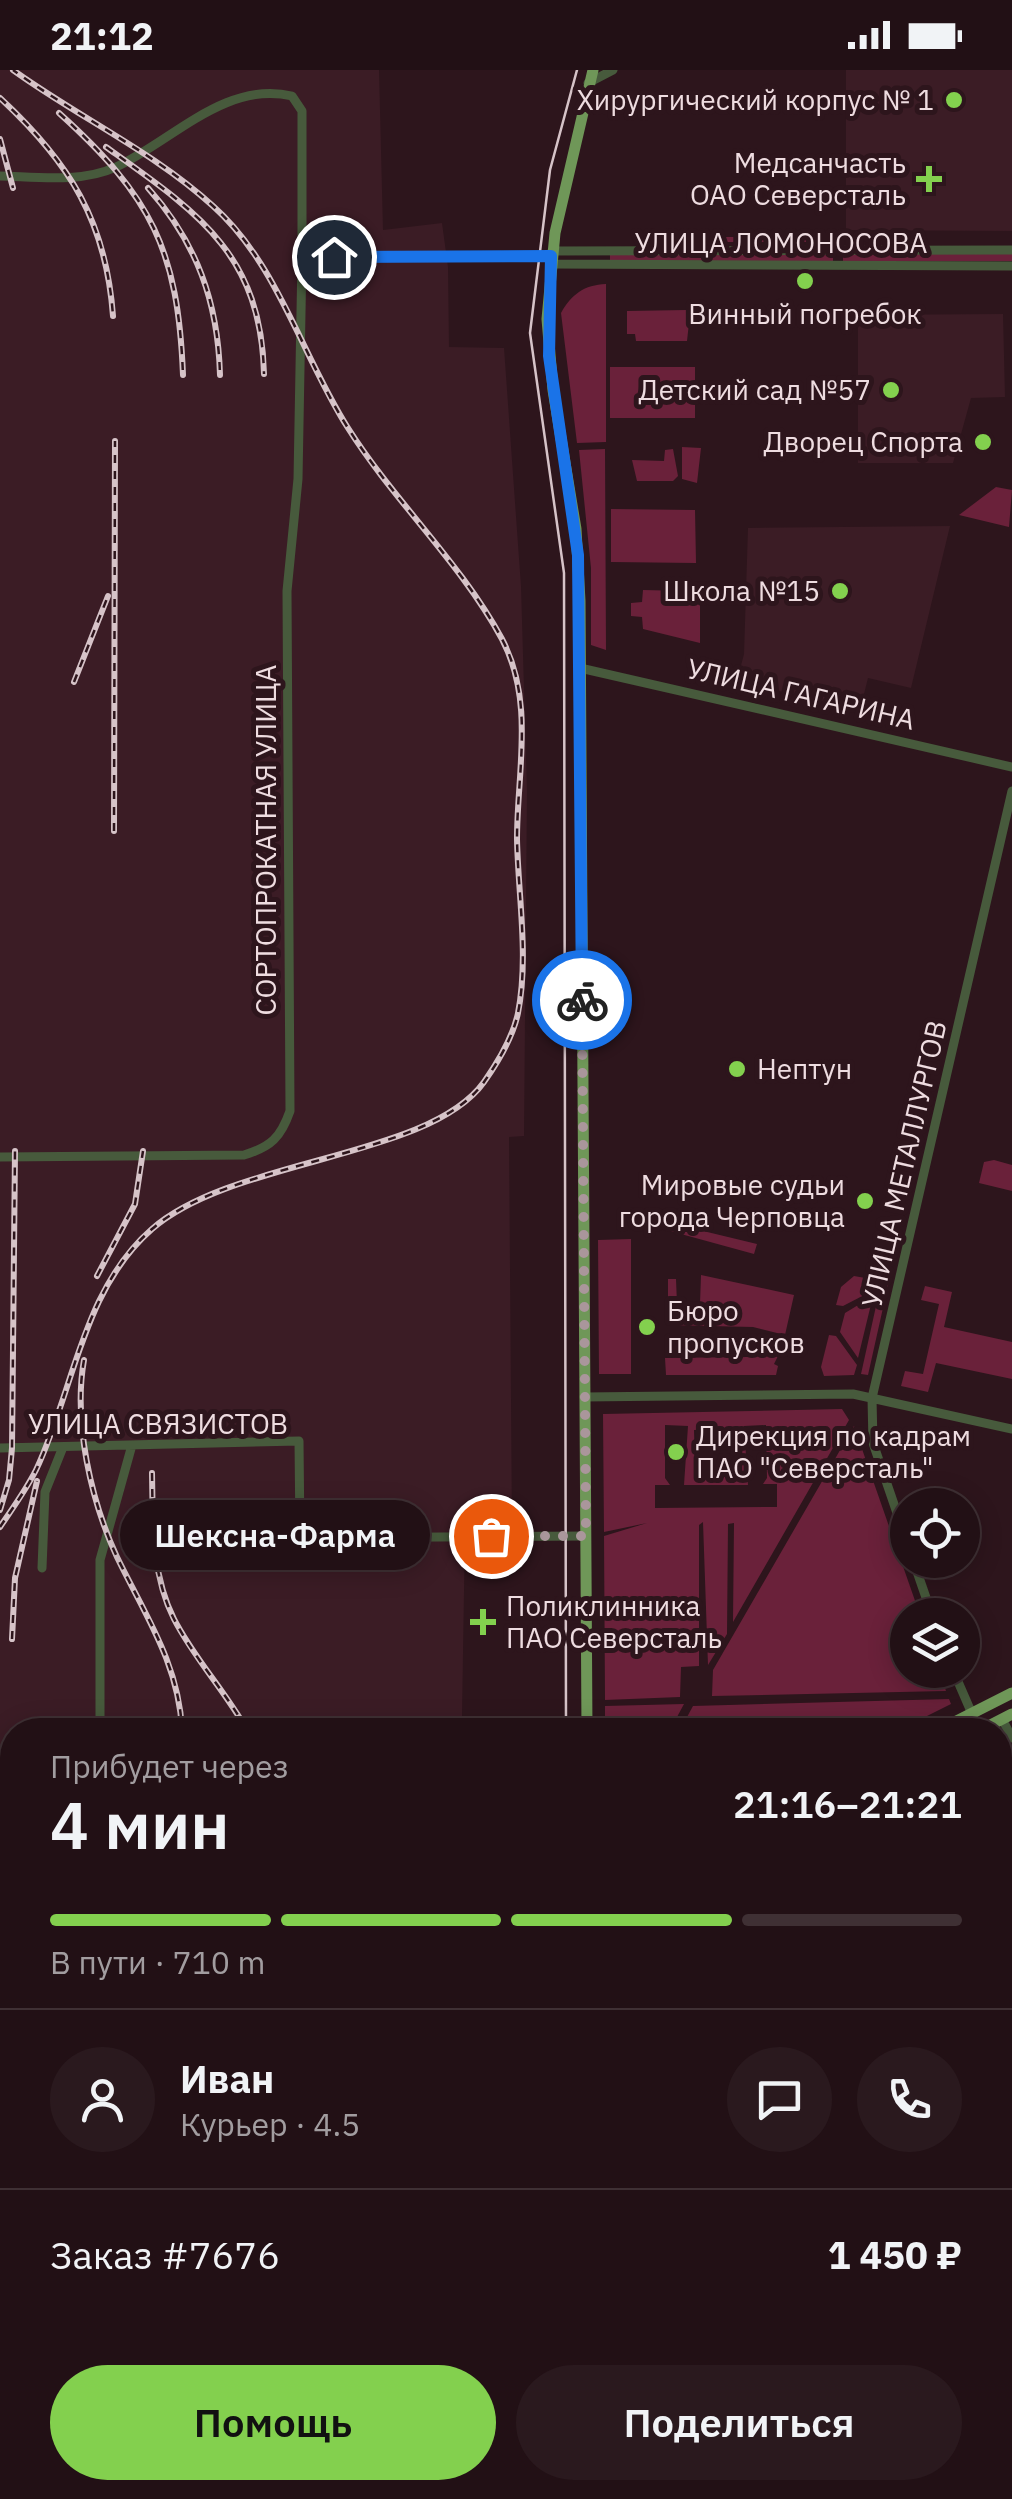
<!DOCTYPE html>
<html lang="ru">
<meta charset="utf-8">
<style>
body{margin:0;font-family:"IBM Plex Sans",sans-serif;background:#2a191e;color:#f1f3f6;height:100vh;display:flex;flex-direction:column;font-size:38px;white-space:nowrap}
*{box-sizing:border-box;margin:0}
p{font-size:32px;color:#a29da0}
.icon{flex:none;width:55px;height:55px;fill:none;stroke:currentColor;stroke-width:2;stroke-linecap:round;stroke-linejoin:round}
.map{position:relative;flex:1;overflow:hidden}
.side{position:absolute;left:0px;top:1648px;width:1012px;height:782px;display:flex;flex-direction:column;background:#221015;border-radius:40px 40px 0 0;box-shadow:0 5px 25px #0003,0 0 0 2px #3f3034}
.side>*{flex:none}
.fabs{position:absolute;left:890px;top:1418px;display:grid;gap:20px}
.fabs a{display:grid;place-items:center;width:90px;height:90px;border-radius:50%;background:#221015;box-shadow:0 5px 25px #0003,0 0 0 2px #3f3034;font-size:50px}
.pin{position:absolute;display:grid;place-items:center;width:85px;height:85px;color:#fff;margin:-42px;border:5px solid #fff;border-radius:50%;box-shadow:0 2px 10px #0007}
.courier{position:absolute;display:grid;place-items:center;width:100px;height:100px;margin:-50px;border:8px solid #1a73e8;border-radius:50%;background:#fff;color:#222;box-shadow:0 2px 12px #0007}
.bubble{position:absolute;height:70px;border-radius:35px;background:#221015;box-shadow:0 5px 25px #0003,0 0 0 2px #3f3034;font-size:32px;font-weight:600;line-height:70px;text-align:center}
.overview em{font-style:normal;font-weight:600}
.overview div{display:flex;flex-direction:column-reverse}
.overview{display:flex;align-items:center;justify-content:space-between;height:170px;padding:0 50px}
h1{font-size:65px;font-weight:600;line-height:75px}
.bar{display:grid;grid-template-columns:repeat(4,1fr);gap:15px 10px;align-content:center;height:120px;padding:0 50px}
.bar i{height:12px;border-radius:8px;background:#3f3034}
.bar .on{background:#83d04e}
.bar p{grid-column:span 4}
.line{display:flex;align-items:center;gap:25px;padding:0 50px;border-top:2px solid #3f3034}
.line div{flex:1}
.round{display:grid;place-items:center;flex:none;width:105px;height:105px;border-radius:52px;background:#2a191e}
.action{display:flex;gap:20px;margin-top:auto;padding:20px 50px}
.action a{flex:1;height:115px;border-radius:60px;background:#83d04e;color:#111;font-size:40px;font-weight:600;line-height:115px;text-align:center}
.action a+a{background:#2a191e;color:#f1f3f6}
.status{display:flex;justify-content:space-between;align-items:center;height:70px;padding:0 50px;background:#221015;direction:ltr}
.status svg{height:28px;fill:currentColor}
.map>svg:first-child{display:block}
.built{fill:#3b1c25}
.green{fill:#6a213a;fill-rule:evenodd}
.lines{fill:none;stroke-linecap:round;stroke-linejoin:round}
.minor{stroke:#475a3c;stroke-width:9}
.major{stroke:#6f9758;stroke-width:11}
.tram{stroke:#d6c3c8;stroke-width:2.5}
.rail-casing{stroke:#d6c3c8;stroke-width:6}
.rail{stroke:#2d151c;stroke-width:2.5;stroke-dasharray:8;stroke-linecap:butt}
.done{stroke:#aa969b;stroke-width:10;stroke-dasharray:0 18}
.route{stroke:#1a73e8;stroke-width:12}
.poi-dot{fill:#83d04e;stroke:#2d151c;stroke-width:4}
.labels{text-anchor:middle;stroke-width:10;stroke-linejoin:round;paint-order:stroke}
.poi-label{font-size:28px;fill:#eedce0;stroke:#2d151c;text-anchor:end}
.street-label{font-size:28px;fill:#eedce0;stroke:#2d151c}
</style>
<div class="status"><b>21:12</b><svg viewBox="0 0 49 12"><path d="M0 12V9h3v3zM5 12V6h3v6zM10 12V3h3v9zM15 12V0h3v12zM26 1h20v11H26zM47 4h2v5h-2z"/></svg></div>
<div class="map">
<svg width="1012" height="2429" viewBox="0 0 1012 2429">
<rect width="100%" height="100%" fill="#2d151c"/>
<path class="built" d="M0,0H379L383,160L442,153L448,197L449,277L504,278L521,516L527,721L524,1066L509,1067L512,1458L465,1459L462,1646L340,1653V1660H12V2418H558V2429H0Z
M846,0H1012V161L846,160Z
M1003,244L1005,327L971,328L953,393H858V245Z
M950,456L911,618L868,608L860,640L737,611L744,584L748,458Z
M1000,1833H1012V2429H718V2418H1000Z"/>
<path class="green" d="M688,167H839V172H688Z
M1012,183V191H843V184Z
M610,184H833V191L610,192Z
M606,214V372L577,373L561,243C572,224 584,215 606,214Z
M686,240L690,244L687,271H636L635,264H627V241Z
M610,297H695V348H610Z
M682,377L701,378L697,413L682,409Z
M605,379L606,580L591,575V498L579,380Z
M673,379L678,406L673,411H637L632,390L664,391L665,380Z
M996,417L1012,420L1009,457L959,445Z
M611,439L695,440L696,493L611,492Z
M643,520L687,521V534H700V573L643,559L642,547L631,546V533L642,532Z
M994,1090L1012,1095V1121L979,1113L984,1092Z
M670,1153L757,1174L754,1184L670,1161Z
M631,1169V1304H599L598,1170Z
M884,1200L891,1202L868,1305L861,1304Z
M877,1203L874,1220L843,1236L836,1235L841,1217L854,1206L871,1209Z
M701,1205L794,1225L785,1265L753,1257L668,1255V1209H676L677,1234H700Z
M925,1216L952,1222L944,1257L1012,1272V1309L936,1293L928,1322L901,1316L905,1301L923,1304L939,1234L921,1230Z
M873,1226L858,1288L840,1262L845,1243Z
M829,1265L836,1266L857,1295L854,1305L824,1306L821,1297Z
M752,1268L783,1276L774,1294L778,1296L776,1305H666L665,1288L748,1287Z
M842,1339L849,1350L733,1552L734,1453L728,1454L727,1564L708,1595L703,1452L699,1455V1596L681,1597L680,1627L605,1630L604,1466L647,1453L604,1462L603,1344ZM665,1355L688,1356L684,1415H748L744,1356L766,1355L767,1408L763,1414H777V1437L655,1438V1415H670L665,1408ZM738,1359L739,1401L695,1402L694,1360Z
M854,1356L920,1545H908V1600H939L946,1621L712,1626L713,1600Z
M949,1629L951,1634L899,1660H680L693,1636Z
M684,1634L670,1660H605V1636Z"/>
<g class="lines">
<path class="minor" d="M588,13L613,0
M0,106C37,107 82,113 116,97C172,71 226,10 292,26L302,41V187L551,186
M552,181L1012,180
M551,194L1012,196
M580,598L1012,697
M0,1087L244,1085C271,1077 281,1067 290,1041L287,521L298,409L302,187
M584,1327L853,1324L1012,1359
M0,1378L299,1371L300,1468L585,1466
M908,1475L873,1373L872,1328L1012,721
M913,1490L932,1545
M42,1498L45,1422L63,1377
M953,1600L979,1660
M1002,1649L1012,1668
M100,1660V1490L132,1375
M99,2418V2429
M286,2429V2418"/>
<path class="major" d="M587,1660L580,531L576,459L553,320L547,249L555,163L593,0
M939,1660L1012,1623
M981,1660L1012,1644
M591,2418V2429"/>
<path class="tram" d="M566,1660L564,503L530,263L550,100L577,0
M567,2418V2429"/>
<defs>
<path id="rail" d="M0,28C70,93 106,151 113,246
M59,43C152,127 178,180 183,305
M0,69L13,118
M106,77C197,142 261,183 264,304
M148,118C197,173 218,232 220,305
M74,612L108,526
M114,761L115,371
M97,1206L135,1134L143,1081
M84,1290C73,1352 91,1431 117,1487C145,1545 179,1594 182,1660
M152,1403C153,1452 151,1503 174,1549C194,1588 225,1621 247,1660
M0,1440L9,1410L12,1378L15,1081
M0,1457C12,1439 26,1420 36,1400C74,1320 82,1220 152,1159C233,1088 429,1089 484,1012C498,992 513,967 518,943C529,887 518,825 517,769C517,702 535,632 502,569C461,493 394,431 348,358C302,286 278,194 213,136C154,82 78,47 13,0
M12,1569L15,1508L37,1411
M274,2418V2429
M400,2418L403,2429
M10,2429L11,2263"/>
</defs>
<use href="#rail" class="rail-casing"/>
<use href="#rail" class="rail"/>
</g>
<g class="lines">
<path class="done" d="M491,1466H586L582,930"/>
<path class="route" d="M334,187L551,186L549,286L578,485L582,930"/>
</g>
<g class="poi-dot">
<circle cx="954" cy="30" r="10"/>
<path d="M924 94h10v10h10v10h-10v10h-10v-10h-10v-10h10z"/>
<circle cx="805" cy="211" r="10"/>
<circle cx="891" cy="320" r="10"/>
<circle cx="983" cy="372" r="10"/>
<circle cx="840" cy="521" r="10"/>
<circle cx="737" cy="999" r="10"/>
<circle cx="865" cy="1131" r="10"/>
<circle cx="647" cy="1257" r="10"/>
<circle cx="676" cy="1382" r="10"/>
<path d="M478 1537h10v10h10v10h-10v10h-10v-10h-10v-10h10z"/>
</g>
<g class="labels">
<g class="poi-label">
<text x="934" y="40">Хирургический корпус № 1</text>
<text x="906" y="103">Медсанчасть<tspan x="906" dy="32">ОАО Северсталь</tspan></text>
<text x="805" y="254" text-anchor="middle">Винный погребок</text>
<text x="871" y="330">Детский сад №57</text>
<text x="963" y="382">Дворец Спорта</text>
<text x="820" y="531">Школа №15</text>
<text x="757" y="1009" text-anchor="start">Нептун</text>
<text x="845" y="1125">Мировые судьи<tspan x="845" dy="32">города Черповца</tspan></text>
<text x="667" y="1251" text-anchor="start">Бюро<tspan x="667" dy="32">пропусков</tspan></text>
<text x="696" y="1376" text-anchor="start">Дирекция по кадрам<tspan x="696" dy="32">ПАО "Северсталь"</tspan></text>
<text x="506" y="1546" text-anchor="start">Поликлинника<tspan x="506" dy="32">ПАО Северсталь</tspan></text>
</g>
<g class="street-label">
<text x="781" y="183">УЛИЦА ЛОМОНОСОВА</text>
<text transform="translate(801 624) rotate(13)" y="10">УЛИЦА ГАГАРИНА</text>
<text transform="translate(266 770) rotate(-90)" y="10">СОРТОПРОКАТНАЯ УЛИЦА</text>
<text transform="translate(904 1094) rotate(-77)" y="10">УЛИЦА МЕТАЛЛУРГОВ</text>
<text x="158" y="1364">УЛИЦА СВЯЗИСТОВ</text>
</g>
</g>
</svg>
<div class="fabs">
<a><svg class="icon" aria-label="locate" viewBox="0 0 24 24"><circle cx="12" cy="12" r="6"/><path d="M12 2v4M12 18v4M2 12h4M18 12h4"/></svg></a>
<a><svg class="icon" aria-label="layers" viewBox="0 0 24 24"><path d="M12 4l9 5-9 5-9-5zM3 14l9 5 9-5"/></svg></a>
</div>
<div class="pin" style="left:491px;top:1466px;background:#ea580c"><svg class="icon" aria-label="bag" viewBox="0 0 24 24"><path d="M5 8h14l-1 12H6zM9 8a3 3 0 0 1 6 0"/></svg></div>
<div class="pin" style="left:334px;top:187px;background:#1f2937"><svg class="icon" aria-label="home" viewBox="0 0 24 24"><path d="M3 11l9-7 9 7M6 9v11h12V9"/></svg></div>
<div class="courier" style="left:582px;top:930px"><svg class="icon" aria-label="bike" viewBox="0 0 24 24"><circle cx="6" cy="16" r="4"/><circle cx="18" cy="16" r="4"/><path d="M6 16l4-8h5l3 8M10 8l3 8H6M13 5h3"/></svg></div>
<div class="bubble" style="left:120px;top:1430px;width:310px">Шексна-Фарма</div>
<section class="side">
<div class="overview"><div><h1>4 мин</h1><p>Прибудет через</p></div><em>21:16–21:21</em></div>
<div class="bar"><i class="on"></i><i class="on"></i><i class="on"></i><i></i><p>В пути · 710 m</p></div>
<div class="line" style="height:180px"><a class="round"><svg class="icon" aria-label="person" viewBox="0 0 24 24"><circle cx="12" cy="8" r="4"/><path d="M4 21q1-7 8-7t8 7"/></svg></a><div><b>Иван</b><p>Курьер · 4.5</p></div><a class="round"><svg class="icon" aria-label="chat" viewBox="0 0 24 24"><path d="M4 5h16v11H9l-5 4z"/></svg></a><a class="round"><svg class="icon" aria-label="phone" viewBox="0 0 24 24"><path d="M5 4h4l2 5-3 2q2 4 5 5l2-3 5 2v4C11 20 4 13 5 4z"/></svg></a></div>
<div class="line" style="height:130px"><div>Заказ #7676</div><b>1 450 ₽</b></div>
<div class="action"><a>Помощь</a><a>Поделиться</a></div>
</section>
</div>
